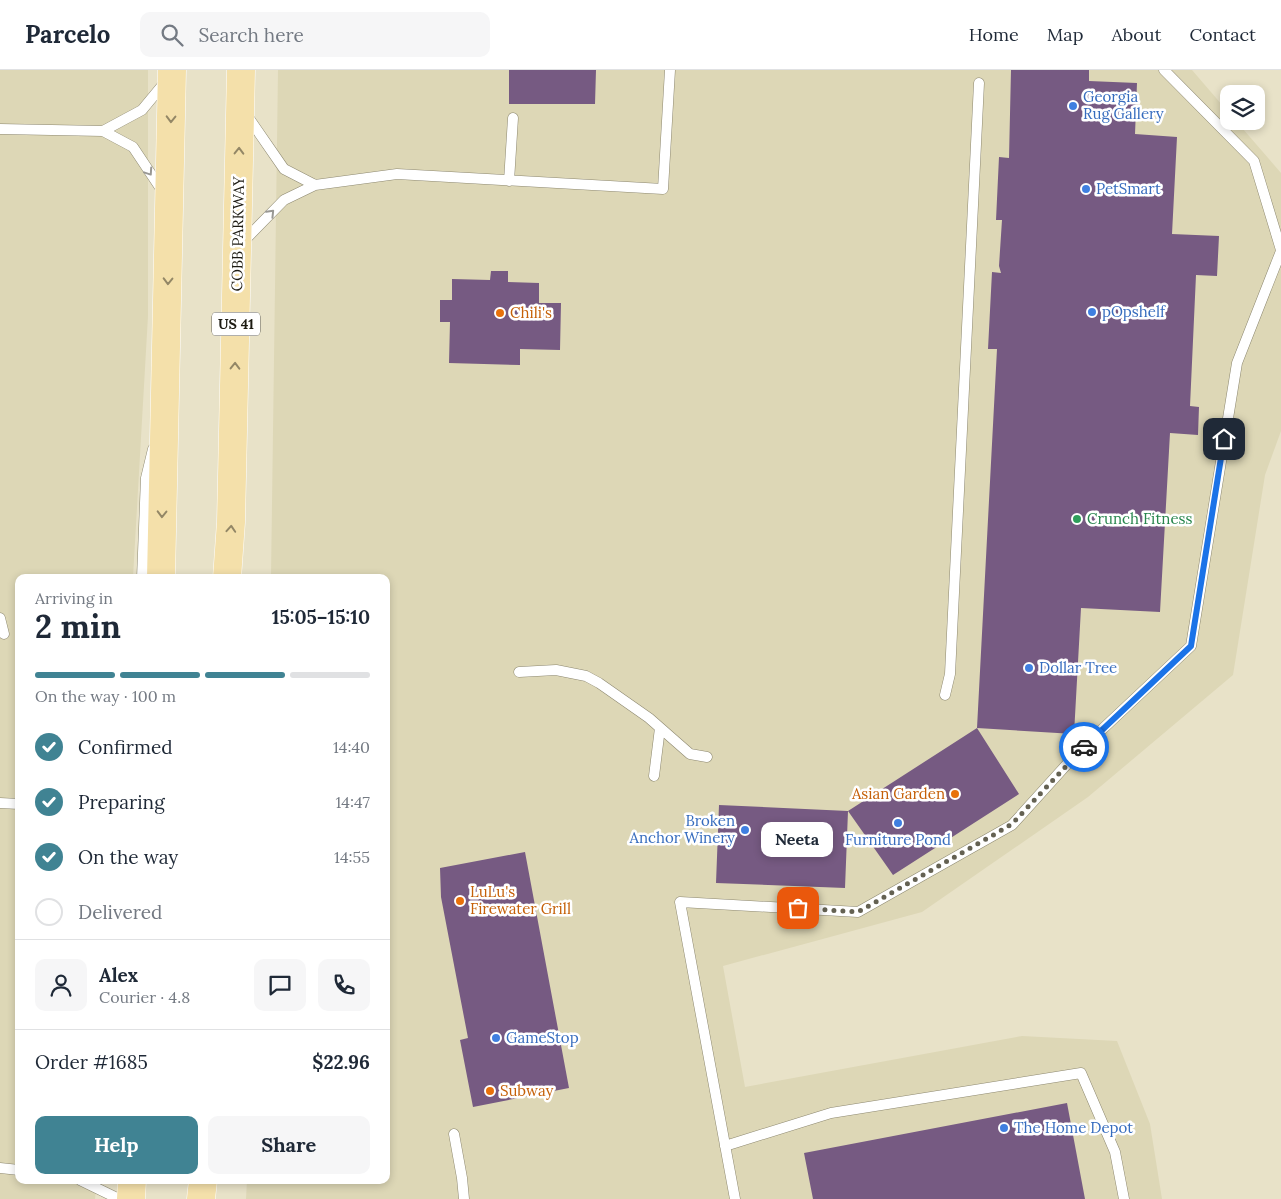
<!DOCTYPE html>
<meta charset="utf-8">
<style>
body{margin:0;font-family:Lora,serif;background:#f6f6f7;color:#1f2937;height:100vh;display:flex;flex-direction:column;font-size:19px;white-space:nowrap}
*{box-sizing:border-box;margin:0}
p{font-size:16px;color:#747a83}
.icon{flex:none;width:28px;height:28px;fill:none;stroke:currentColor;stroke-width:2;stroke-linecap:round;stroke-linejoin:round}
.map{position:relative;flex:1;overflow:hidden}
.drawer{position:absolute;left:15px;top:504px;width:375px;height:610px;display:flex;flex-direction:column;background:#fff;border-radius:10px;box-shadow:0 2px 8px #0003}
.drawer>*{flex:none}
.controls{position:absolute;left:1220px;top:15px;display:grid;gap:10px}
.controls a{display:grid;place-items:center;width:45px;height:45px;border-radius:10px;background:#fff;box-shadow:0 2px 8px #0003;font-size:25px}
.pin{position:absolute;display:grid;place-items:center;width:42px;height:42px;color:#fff;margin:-21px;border-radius:10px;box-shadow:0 2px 8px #0006}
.courier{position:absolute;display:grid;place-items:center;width:50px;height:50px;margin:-25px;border:4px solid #1a73e8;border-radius:50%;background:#fff;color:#222;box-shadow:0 1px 6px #0007}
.bubble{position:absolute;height:35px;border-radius:10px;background:#fff;box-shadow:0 2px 8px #0003;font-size:16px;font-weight:700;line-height:35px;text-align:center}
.head em{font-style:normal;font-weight:700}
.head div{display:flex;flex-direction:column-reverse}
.head{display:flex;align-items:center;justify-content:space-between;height:85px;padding:0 20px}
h1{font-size:32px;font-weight:700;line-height:38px}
.bar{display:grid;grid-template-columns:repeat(4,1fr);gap:8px 5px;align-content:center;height:60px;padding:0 20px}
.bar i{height:6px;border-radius:4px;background:#e0e1e3}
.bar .active{background:#408393}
.bar p{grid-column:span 4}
.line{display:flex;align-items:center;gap:12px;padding:0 20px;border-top:1px solid #e0e1e3}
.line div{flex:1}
.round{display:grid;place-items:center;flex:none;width:52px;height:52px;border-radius:10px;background:#f6f6f7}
ol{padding:0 20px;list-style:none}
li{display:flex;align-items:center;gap:15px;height:55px}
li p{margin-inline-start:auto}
li .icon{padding:5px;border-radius:50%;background:#408393;color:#fff;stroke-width:4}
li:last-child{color:#747a83}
li i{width:28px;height:28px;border:2px solid #e0e1e3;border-radius:50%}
.cta{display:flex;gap:10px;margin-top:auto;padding:10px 20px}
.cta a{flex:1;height:58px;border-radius:10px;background:#408393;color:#fff;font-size:20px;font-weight:700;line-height:58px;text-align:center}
.cta a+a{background:#f6f6f7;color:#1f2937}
header{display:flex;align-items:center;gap:30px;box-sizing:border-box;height:70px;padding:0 25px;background:#fff;border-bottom:1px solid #e0e1e3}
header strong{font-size:24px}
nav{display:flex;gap:28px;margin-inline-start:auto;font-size:18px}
.search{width:350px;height:45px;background:#f6f6f7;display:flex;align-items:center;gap:12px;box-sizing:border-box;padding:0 18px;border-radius:10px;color:#747a83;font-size:19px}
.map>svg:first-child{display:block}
.built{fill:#ddd7b6}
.building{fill:#765a82}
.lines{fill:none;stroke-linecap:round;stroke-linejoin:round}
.lane-casing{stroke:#8d8870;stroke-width:11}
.primary-casing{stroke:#fff;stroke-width:29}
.lane{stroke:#fff;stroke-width:10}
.primary{stroke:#f4e0aa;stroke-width:28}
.oneway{stroke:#938766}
.oneway2{stroke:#999894}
.done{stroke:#646152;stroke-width:5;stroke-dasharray:0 9}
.route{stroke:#1a73e8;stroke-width:6}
.shop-dot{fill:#3f7fe0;stroke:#fff;stroke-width:2}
.food-dot{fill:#e8710a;stroke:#fff;stroke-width:2}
.leisure-dot{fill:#2e9e5b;stroke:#fff;stroke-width:2}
.labels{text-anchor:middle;stroke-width:5;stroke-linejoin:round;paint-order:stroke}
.shield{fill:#fff;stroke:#615f59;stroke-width:1}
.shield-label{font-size:14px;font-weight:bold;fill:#1d1b12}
.shop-label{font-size:15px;fill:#366cbe;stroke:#fff;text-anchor:start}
.street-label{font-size:15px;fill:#1d1b12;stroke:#fff}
.food-label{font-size:15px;fill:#c56008;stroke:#fff;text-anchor:start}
.leisure-label{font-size:15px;fill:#27864d;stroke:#fff;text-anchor:start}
</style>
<header>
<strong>Parcelo</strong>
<div class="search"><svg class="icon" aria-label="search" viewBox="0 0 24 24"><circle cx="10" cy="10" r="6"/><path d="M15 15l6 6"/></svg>Search here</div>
<nav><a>Home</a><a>Map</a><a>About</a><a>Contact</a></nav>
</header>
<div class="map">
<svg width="1281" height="1129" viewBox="0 0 1281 1129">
<rect width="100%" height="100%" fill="#e8e2c8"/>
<path class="built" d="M0,0H148V246L133,507L19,508V1110H97L95,1129H0Z
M278,0H1192L1229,43V51H1236L1281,103V361L1265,405L1233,605L1088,727L922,842L723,896L745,1017L1022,966L1117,971L1150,1054L1162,1129H246L247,1110H386V508L271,507Z"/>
<path class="building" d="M509,0H596L595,34H509Z
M1011,0H1089V11L1137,13L1135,64L1177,67L1172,164L1219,166L1217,206L1196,205L1190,336L1199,337L1198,365L1170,363L1160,542L1081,538L1074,664L977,658L1019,724L893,805L848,741L977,658L997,279H988L992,202L1001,203L999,196L1002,150H996L999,87L1009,88Z
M491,201H508V212L539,213V233H561L560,280L520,279V295L449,293L450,252H440V230H452V209L490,210Z
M719,735L848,741L845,818L716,813Z
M525,782L569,1018L473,1037L460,970L468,968L441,827L440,798Z
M1067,1033L1085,1129H813L804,1083Z"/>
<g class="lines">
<defs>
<path id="lane" d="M1164,0L1254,91L1281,180
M0,59L103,61
M509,111L513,48
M315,115L397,104L663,119L670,0
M163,122L133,77L103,61L142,40L166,11
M241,174L284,130L315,115L284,99L246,44
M142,508L146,408L153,379
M0,548L4,564
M519,602L556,600L586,606L599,613L649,648L690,684L707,687
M945,625L950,604L979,13
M654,706L660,658
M0,733L19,734
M454,1064L462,1108L464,1129
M725,1076L831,1043L1081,1003L1115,1082L1124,1129
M0,1098L19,1100
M80,1110L119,1129
M735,1129L680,832L858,842L1012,755L1078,682L1191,576L1237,293L1281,181"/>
<path id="primary" d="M161,508L172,0
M227,508L231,452L241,0
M131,1129L132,1110
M201,1129L203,1110"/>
</defs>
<use href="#lane" class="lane-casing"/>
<use href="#primary" class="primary-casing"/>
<use href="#lane" class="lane"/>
<use href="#primary" class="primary"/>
</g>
<defs><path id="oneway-chevron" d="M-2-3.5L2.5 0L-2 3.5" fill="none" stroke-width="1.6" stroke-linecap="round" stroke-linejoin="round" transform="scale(1.25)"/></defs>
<g class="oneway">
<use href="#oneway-chevron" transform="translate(171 49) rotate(91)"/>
<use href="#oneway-chevron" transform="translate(239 81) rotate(-89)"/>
<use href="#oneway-chevron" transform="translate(168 211) rotate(91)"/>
<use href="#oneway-chevron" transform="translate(235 296) rotate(-89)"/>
<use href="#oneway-chevron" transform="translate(162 444) rotate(91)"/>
<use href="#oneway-chevron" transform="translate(231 459) rotate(-86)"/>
</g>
<g class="oneway2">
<use href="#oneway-chevron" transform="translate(149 102) rotate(56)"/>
<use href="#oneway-chevron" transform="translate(271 143) rotate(-46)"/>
</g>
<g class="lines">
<path class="done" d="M798,838L858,842L995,764L1012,754L1084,677"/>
<path class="route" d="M1084,677L1191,576L1224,369"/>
</g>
<g class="shop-dot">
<circle cx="1073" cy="36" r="5"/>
<circle cx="1086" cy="119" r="5"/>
<circle cx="1092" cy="242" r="5"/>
<circle cx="1029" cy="598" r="5"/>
<circle cx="898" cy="753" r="5"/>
<circle cx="745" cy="760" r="5"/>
<circle cx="496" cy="968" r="5"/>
<circle cx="1004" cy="1058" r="5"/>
</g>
<g class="food-dot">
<circle cx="500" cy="243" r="5"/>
<circle cx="955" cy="724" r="5"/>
<circle cx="460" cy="831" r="5"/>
<circle cx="490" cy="1021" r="5"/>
</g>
<circle class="leisure-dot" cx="1077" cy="449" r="5"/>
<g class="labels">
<rect class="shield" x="212" y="242.5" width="48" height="23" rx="4"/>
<g class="shield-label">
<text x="236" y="259">US 41</text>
</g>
<g class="shop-label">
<text x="1083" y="32">Georgia<tspan x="1083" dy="17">Rug Gallery</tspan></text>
<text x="1096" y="124">PetSmart</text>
<text x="1102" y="247">pOpshelf</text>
<text x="1039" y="603">Dollar Tree</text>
<text x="735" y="756" text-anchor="end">Broken<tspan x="735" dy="17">Anchor Winery</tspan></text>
<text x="898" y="775" text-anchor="middle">Furniture Pond</text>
<text x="506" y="973">GameStop</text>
<text x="1014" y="1063">The Home Depot</text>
</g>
<g class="street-label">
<text transform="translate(238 164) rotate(-89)" y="5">COBB PARKWAY</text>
</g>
<g class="food-label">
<text x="510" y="248">Chili's</text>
<text x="945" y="729" text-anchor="end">Asian Garden</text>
<text x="470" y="827">LuLu's<tspan x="470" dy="17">Firewater Grill</tspan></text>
<text x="500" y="1026">Subway</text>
</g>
<g class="leisure-label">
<text x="1087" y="454">Crunch Fitness</text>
</g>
</g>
</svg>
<div class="controls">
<a><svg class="icon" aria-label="layers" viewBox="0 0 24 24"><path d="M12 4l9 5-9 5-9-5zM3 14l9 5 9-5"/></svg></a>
</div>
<div class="pin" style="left:798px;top:838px;background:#ea580c"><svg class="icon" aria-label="bag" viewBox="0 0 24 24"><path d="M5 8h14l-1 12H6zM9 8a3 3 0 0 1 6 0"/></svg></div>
<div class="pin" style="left:1224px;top:369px;background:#1f2937"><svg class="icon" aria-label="home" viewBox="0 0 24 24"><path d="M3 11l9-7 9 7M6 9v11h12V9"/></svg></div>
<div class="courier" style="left:1084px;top:677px"><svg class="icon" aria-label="car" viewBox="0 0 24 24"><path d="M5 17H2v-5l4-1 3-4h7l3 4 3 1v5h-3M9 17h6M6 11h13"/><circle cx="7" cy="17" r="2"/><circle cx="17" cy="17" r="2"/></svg></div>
<div class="bubble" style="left:761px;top:752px;width:72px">Neeta</div>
<section class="drawer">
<div class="head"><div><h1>2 min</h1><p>Arriving in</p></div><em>15:05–15:10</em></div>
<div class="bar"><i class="active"></i><i class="active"></i><i class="active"></i><i></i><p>On the way · 100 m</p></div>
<ol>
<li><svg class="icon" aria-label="check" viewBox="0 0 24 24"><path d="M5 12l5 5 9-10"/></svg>Confirmed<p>14:40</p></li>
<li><svg class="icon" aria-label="check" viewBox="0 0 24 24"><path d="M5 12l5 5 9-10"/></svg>Preparing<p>14:47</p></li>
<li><svg class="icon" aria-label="check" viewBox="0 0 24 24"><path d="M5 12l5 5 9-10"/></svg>On the way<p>14:55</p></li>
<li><i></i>Delivered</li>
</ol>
<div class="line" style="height:90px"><a class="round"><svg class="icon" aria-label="person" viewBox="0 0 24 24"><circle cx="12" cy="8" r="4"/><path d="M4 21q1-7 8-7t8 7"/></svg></a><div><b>Alex</b><p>Courier · 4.8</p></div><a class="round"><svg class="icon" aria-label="chat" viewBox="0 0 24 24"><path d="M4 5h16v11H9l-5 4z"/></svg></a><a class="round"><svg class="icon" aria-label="phone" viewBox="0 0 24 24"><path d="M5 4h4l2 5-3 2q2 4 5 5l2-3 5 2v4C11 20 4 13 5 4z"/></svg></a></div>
<div class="line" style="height:65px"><div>Order #1685</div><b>$22.96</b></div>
<div class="cta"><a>Help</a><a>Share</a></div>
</section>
</div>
